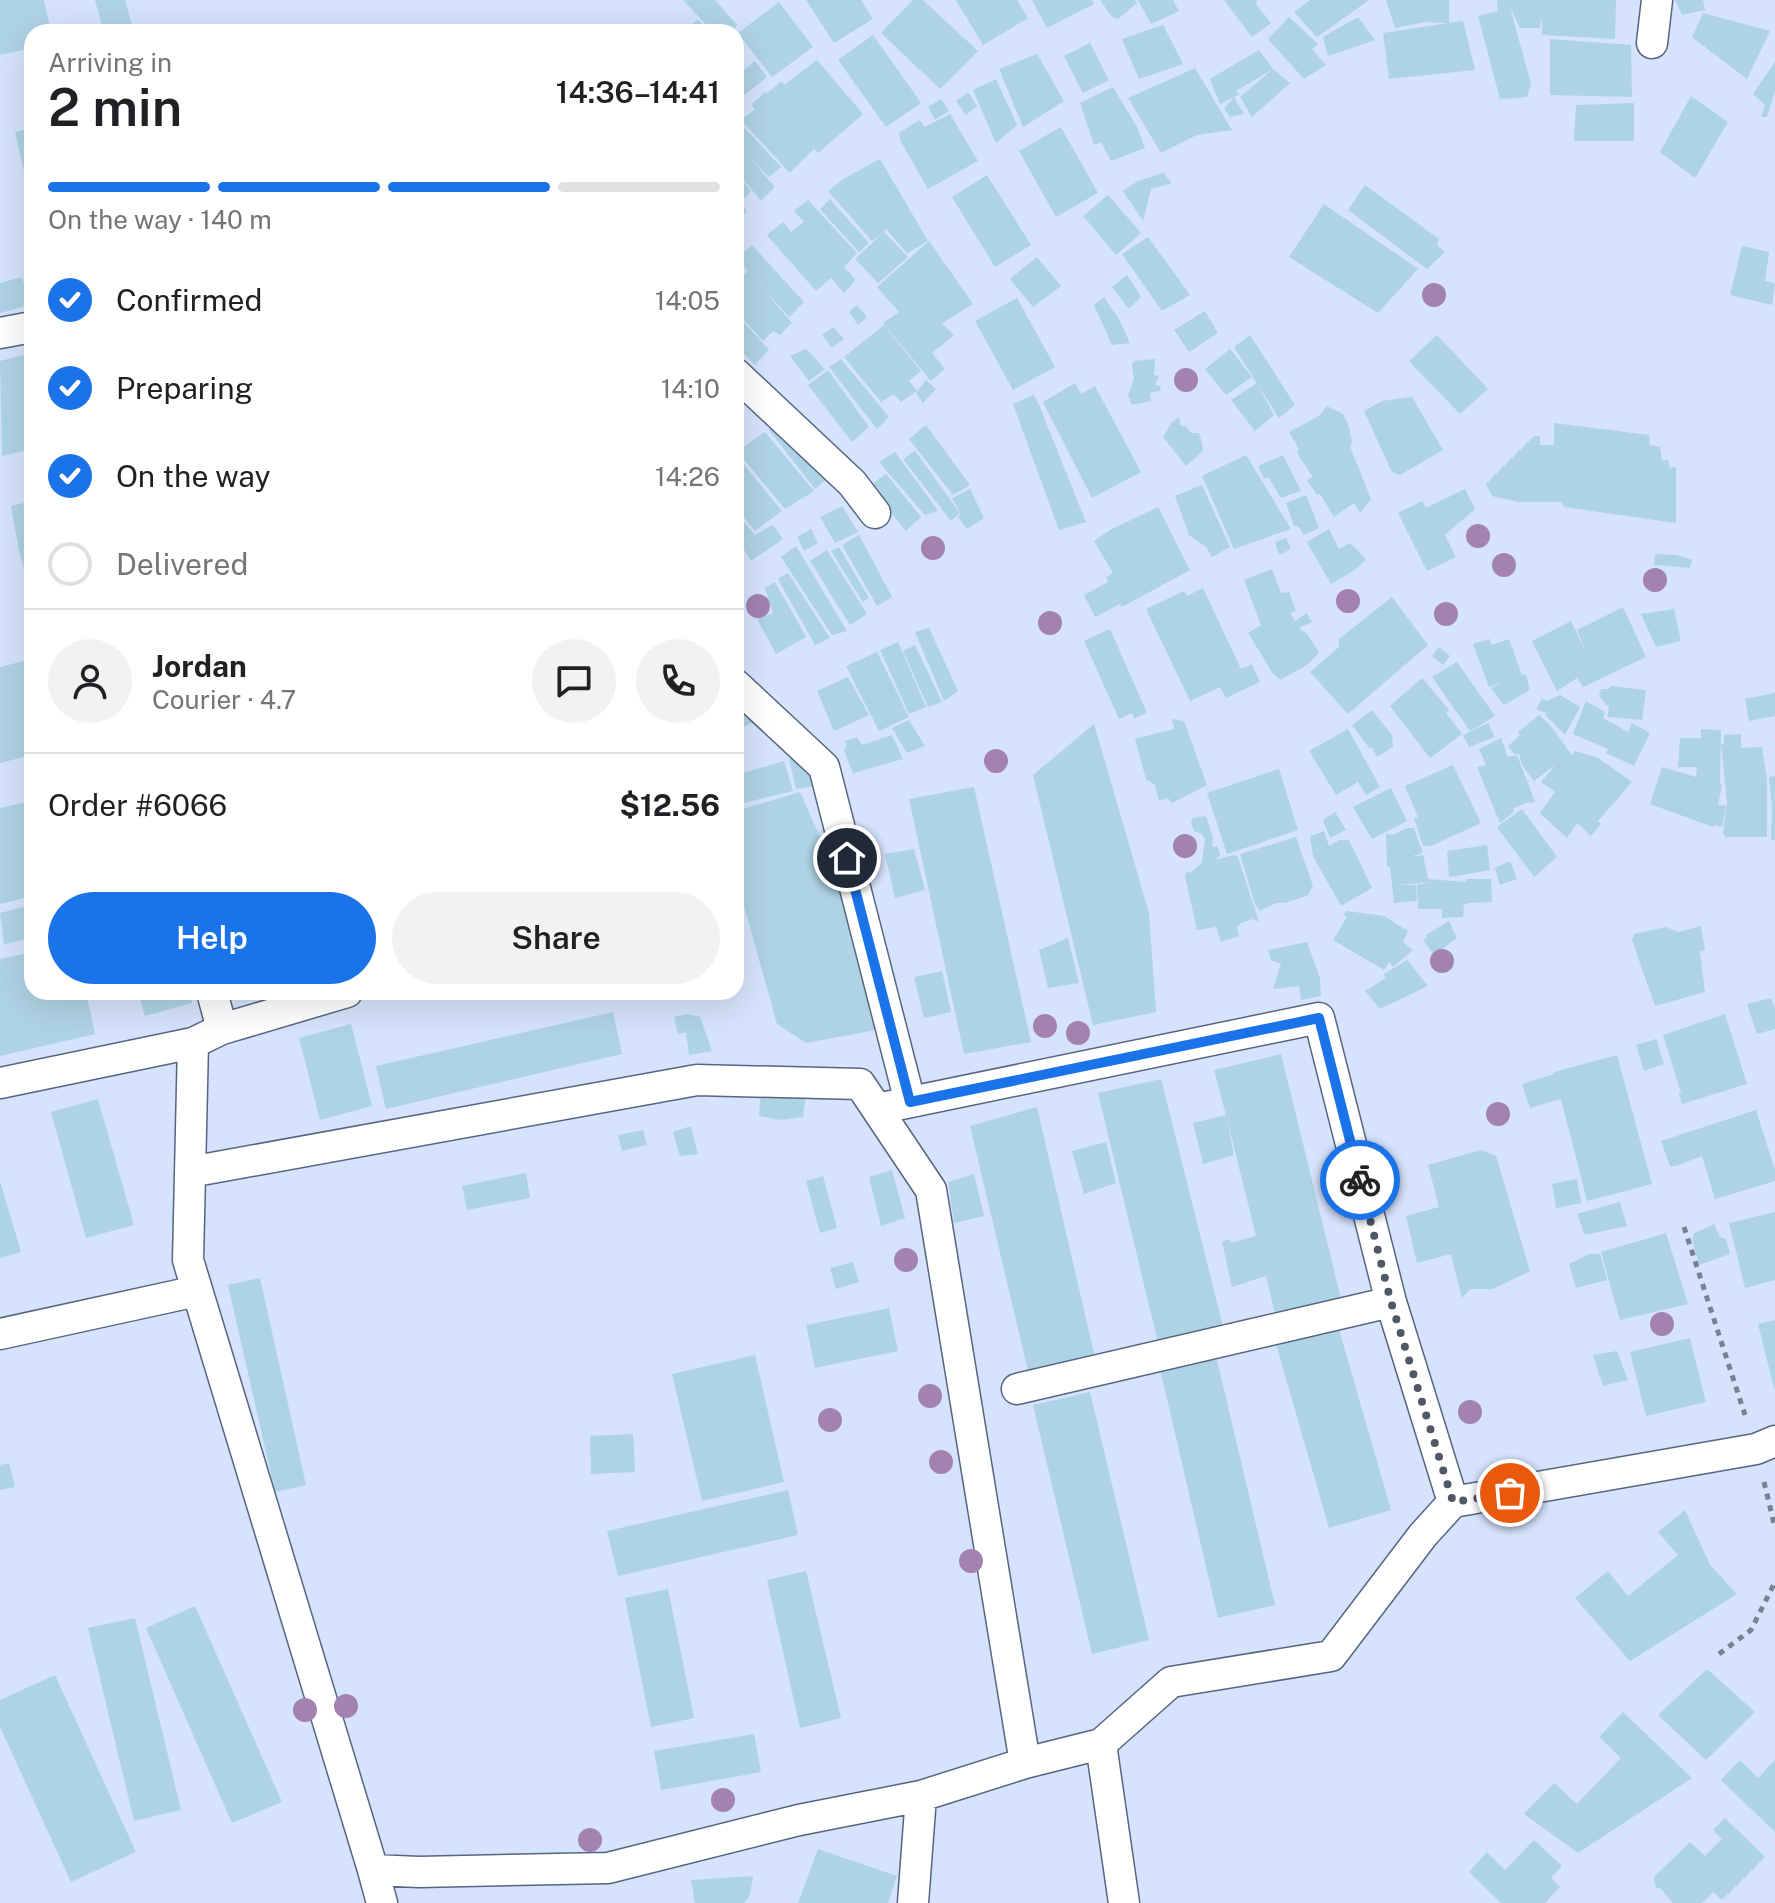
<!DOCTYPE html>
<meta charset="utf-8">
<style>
body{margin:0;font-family:"Public Sans",sans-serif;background:#f2f2f2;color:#202124;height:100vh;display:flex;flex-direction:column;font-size:30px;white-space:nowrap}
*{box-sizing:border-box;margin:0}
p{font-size:26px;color:#757577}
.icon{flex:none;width:44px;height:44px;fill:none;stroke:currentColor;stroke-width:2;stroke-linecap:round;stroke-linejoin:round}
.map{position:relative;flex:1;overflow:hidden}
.drawer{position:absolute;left:24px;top:24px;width:720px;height:976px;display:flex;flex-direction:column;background:#fff;border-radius:24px;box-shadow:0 8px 32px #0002}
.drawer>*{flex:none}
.pin{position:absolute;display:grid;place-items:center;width:68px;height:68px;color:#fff;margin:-34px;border:4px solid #fff;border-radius:50%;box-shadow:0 2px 8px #0007}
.courier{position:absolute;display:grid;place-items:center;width:80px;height:80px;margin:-40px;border:6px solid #1a73e8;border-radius:50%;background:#fff;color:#222;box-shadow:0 2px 10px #0007}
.overview em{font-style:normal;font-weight:600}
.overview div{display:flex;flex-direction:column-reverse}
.overview{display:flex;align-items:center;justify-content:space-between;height:136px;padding:0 24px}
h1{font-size:52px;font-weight:600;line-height:60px}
.bar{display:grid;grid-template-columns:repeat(4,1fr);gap:12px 8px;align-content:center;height:96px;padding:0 24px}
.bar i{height:10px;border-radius:6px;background:#e0e0e0}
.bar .current{background:#1a73e8}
.bar p{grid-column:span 4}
.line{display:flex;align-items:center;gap:20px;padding:0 24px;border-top:2px solid #e0e0e0}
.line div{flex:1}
.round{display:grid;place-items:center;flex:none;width:84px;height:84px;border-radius:42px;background:#f2f2f2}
ol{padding:0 24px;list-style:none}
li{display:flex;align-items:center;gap:24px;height:88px}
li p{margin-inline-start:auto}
li .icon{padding:8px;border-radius:50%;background:#1a73e8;color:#fff;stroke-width:4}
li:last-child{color:#757577}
li i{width:44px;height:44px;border:4px solid #e0e0e0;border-radius:50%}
.cta{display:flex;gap:16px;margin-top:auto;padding:16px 24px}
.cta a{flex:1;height:92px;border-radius:48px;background:#1a73e8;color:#fff;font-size:32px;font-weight:600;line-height:92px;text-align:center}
.cta a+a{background:#f2f2f2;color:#202124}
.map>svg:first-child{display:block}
.building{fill:#aed3e5}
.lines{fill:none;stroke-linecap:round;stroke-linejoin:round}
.street-casing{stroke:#566580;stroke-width:33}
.path{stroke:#778193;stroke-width:5;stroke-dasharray:6 6;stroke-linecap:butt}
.street{stroke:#fff;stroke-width:30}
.tree{fill:#a381b1}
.done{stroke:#505867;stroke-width:8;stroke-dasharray:0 14.4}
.route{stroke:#1a73e8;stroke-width:10}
</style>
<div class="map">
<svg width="1775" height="1903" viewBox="0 0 1775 1903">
<rect width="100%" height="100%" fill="#d5e3fc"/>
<path class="building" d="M0,0H44L51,32H32V48L0,55Z
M95,0H125L134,32H104Z
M683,0H715L737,25L732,32H713Z
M806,0H861L873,19L834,43Z
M913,0H923L978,51L940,89L881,33Z
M956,0H1017L1028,18L983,45Z
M1032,0H1092L1094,4L1047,28Z
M1100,0H1135L1137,3L1118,19L1112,17Z
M1138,0H1173L1179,11L1151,24Z
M1224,0H1257L1256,4L1271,23L1252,37Z
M1310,0H1369L1317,37L1294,12Z
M1386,0H1449V23L1463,21L1475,70L1389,79L1383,33L1449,23L1425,22L1395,28Z
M1497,0H1616L1615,39L1542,35V17L1540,28H1520L1510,7L1531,84L1527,97L1500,99L1478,16L1498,11Z
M1675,0H1703L1705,10L1682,15Z
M779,2L813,47L772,77L738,33Z
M1703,13L1770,31L1747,79L1692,37Z
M1289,17L1318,44L1312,49L1326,65L1304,79L1268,39Z
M1358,17L1375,40L1328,56L1323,37Z
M698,20L710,32H679Z
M1163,25L1183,64L1139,79L1122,39Z
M873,35L921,103L886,127L838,60Z
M1550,39L1631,45L1632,97L1550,95Z
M1090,43L1109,80L1083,93L1064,56Z
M1259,50L1273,69L1236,91L1240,94L1220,104L1210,79Z
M1037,54L1064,101L1023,127L999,69Z
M817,60L863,114L818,153L814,149L790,173L741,120L755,109L751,105L765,92L766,94L782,81L784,85Z
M755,61L767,77L743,96L736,89V77Z
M1775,62V91L1767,117H1761L1765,105L1753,94Z
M1195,68L1232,130L1197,135L1161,153L1128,98Z
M1273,69L1290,83L1252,117L1240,97Z
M996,79L1017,125L996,143L973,90Z
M1113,87L1137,127L1145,148L1111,161L1101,142L1094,145L1080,103Z
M968,92L977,106L966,115L956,101Z
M1691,96L1728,122L1695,178L1660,152Z
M1234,97L1244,114L1230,117L1224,109Z
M941,99L949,111L935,120L928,107Z
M1634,103V141H1574L1576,105Z
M950,114L978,161L928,189L901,142L899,133L919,120L925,127Z
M738,121L781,167L769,177L748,156L775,187L761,201L736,170Z
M1061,127L1098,193L1056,217L1019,151Z
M32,128V202H31L15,132Z
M880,159L928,241L907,253L886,229L884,232L908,257L878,283L855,259L882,234L872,241L828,191L843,179Z
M736,173L751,191L740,202L747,211L736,222Z
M1163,173L1172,183L1151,189L1143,221L1123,191L1138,181Z
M987,175L1031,245L995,267L952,197Z
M1365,185L1439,239L1437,245L1445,252L1427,269L1348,210Z
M1108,195L1141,233L1116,255L1083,216Z
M830,199L869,243L859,252L820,209Z
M808,200L857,253L844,267L856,280L844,293L831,278L816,291L767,235L783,222L791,232L804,222L794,211Z
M1324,204L1418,269L1378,313L1289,257Z
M1148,237L1190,295L1162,311L1122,254Z
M929,241L973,304L942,323L954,335L932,353L945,369L931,381L883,323L899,312L877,287Z
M752,245L804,302L789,317L758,283L792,323L780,335L773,331L763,341L736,311V282L748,271L737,259Z
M1742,246L1769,252L1765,281L1775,283L1772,305L1730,295Z
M1037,257L1061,286L1033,307L1010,279Z
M1127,275L1141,297L1129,309L1112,287Z
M22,277L30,305L0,313V283Z
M1104,297L1120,321L1130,343L1112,345L1094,305Z
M1017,298L1055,367L1013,390L975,321Z
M857,305L867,317L858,325L849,312Z
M1205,311L1218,333L1189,352L1174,330Z
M736,314L769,350L755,365L736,346Z
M884,325L921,371L909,381L917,391L901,402L894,394L881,402L844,357Z
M833,327L844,339L832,348L822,335Z
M1250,335L1295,405L1279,418L1234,347Z
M1437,335L1488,389L1460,414L1409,361Z
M806,349L825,369L809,381L790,356Z
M1230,349L1252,377L1226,395L1205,369Z
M32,353V449L2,456L0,361Z
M841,359L889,417L877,429L829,367Z
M1155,359L1154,375L1159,376L1155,385L1160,386L1161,391L1150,393L1151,401L1132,405L1128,395L1134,379L1132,365L1134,361Z
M828,370L869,427L852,442L808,385Z
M926,380L936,389L923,403L916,393Z
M1075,383L1081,394L1095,386L1141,472L1092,498L1043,402Z
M1257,383L1274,415L1255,431L1231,400Z
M1034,395L1039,405L1086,522L1059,530L1013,404Z
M1412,397L1443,450L1400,475L1392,472L1364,411L1382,401Z
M1327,406L1343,414L1349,427L1352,441L1350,447L1371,499L1360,513L1354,503L1334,517L1320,494L1317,495L1307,480L1313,477L1297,453L1299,449L1289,432L1319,416Z
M1179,417L1181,426H1186L1191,433H1199L1202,443L1203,451L1186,466L1163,437L1172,422Z
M783,421L828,478L815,489L769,430Z
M1554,423L1649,435L1650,445L1660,447L1662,461L1668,460L1670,468L1676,467V523L1564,507L1562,502H1518L1492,496L1486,484L1534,436H1540V445H1554Z
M926,425L970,485L953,495L909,439Z
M765,432L814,491L785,509L737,451Z
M915,451L960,513L951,521L903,459Z
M895,452L926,494L938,511L925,515L879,462Z
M736,455L782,511L755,531L736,508Z
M1246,455L1291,529L1234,549L1202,476Z
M1283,455L1301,491L1281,498L1269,478H1264L1258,466Z
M886,474L921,517L906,531L869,486Z
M1202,485L1230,547L1212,557L1206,547L1189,535L1175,496Z
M970,489L984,518L967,529L958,517L961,514L952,498Z
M1465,489L1475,509L1445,535L1456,557L1427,571L1398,513L1422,501L1426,508Z
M1306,495L1319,528L1304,535L1298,526H1294L1286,503Z
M32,501V594H31L19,551L11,506Z
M842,506L858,532L835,543L820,517Z
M1158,507L1190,570L1122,607L1120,604L1095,617L1084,595L1108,582L1106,577L1113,573L1094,541L1110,530Z
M736,513L755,535L773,525L783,539L751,561L741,545L736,547Z
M811,529L818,543L804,551L797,537Z
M1329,529L1339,549L1350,543L1366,559L1355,570L1331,584L1307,542Z
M859,535L892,597L877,606L842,545Z
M1286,538L1291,549L1279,555L1275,542Z
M796,546L847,631L832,635L781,557Z
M839,547L869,598L863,602L831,551Z
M827,550L867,614L850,625L810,561Z
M1655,554L1677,555L1692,560L1690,568L1654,565Z
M1272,569L1281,593L1289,592L1296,611L1290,613L1295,621L1307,613L1312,622L1299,628L1308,635L1319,653L1307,665L1280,680L1272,672L1248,633L1261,625L1244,580Z
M788,573L830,638L815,645L778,579Z
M775,582L806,637L776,654L757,619L773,613L765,588Z
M1203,588L1241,669L1252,664L1260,682L1226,698L1220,687L1190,701L1146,609L1184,591L1187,596Z
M1392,597L1428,645L1348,714L1310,672L1339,647V639Z
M1623,607L1646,657L1583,687L1577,678L1557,691L1532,641L1571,621L1587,654L1577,630Z
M1674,609L1681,641L1656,647L1641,614Z
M929,628L958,691L944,701L915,632Z
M1110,629L1147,713L1134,718L1132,713L1119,719L1084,641Z
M1490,639L1491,645L1509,639L1522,675L1526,674L1530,690L1504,705L1491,688L1502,682L1489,687L1473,644Z
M898,642L926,707L909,714L880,650Z
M915,645L942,702L928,707L903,651Z
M1439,647L1450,656L1443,665L1432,656Z
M877,652L909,717L879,731L846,666Z
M32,659V755L0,763V667Z
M1457,662L1495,716L1470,731L1432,677Z
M848,677L869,715L834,731L817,691Z
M1422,678L1449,710L1446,713L1462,734L1430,758L1390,706Z
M1610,686L1646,690L1642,720L1607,717L1609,708L1599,696L1601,689H1609Z
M736,693L763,717L736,731Z
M1775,693V716L1749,721L1745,699Z
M1560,695L1580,707L1565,735L1545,715L1546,713L1536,709L1542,699L1547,701Z
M1586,701L1605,712L1603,718L1628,732L1632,723L1650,733L1634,766L1606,753L1608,749L1573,734Z
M1372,710L1392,735L1393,747L1377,757L1372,747L1370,749L1352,725Z
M1539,715L1549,724L1572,755L1575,751L1598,758L1632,782L1598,821L1601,824L1591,836L1577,823L1567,838L1540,813L1555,792L1541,782L1555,765L1534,781L1522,765L1519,754H1514L1508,746L1520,735L1518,732Z
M1172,719L1184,721L1207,785L1172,803L1168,798L1159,801L1155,785L1146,779L1135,739L1174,729Z
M909,720L925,746L907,753L892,728Z
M1488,723L1495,737L1469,747L1463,735Z
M1094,724L1149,913L1156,1012L1093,1025L1033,775Z
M1348,729L1380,787L1366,795L1358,782L1336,795L1309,751Z
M1701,729L1721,730L1720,784L1722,785L1718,805L1726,806L1722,827L1714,825L1713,827L1650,804L1662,767L1696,777L1697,767H1678L1680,738H1701Z
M1741,734V748L1762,747L1767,780V837H1725L1723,833L1727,803L1721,744H1724V735Z
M892,735L903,759L853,773L844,750L847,747L845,741L857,737L862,745Z
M1501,738L1508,757L1517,755L1535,802L1525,803L1513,809L1514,812L1500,823L1477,767L1486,765L1479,749Z
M789,759H808L816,786L796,789Z
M784,761L793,791L736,805V775Z
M1453,765L1481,823L1431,846H1423L1414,818L1418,817L1405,786Z
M1279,769L1298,830L1227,854L1207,793Z
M1775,776V840H1771L1772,810L1769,777Z
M974,787L1031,1042L964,1054L909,799Z
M1391,788L1407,821L1372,839L1353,807Z
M800,792L832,864L881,1029L806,1043L777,1024L736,877V811Z
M32,801V896L0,904V808Z
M1522,809L1557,857L1534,877L1497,827Z
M1335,812L1346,830L1330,838L1323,820Z
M1206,816L1213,838L1212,846L1218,847L1220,856L1214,860L1234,855L1238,857L1259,922L1253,919L1241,923L1237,927L1239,936L1221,942L1216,927L1197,930L1185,876L1187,871L1191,873L1202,862L1205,839L1202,834L1194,831L1191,823L1193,818Z
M1408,828H1414L1423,853L1409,857L1423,855L1428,879L1465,882L1467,879H1491L1492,902L1469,903L1464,905L1463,917L1442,918V909H1418L1417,885L1430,882L1399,885H1416L1417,901L1394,903L1390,867H1387L1386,834L1392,835Z
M1324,831L1329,846L1339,840H1349L1372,888L1341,906L1313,856L1310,836Z
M1296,837L1313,886L1308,895L1285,903H1276L1260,911L1255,904L1240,854Z
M1487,845L1490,870L1449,877L1447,851Z
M914,849L925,890L895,898L885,854Z
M1510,861L1517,879L1500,885L1495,868Z
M32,905V938L4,944L0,913Z
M1347,911L1384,916L1408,931L1403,942L1413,950L1393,967L1389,962L1384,970L1333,940L1347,917L1343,915Z
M1449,921L1457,938L1434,955L1423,940L1427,938L1426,935Z
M1701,926L1705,950L1700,952L1705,992L1655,1006L1632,940L1634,934L1666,927L1678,932Z
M1068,938L1079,983L1048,988L1039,950Z
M1307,942L1320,978L1321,996L1301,1000L1299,986L1273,989L1281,964L1271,960L1268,950Z
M32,952V992H86L95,1034L0,1056V959Z
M1407,960L1428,986L1380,1009L1365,991L1386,978L1384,974Z
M942,971L951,1012L924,1018L914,977Z
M138,992H189L192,1003L145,1016Z
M1771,998L1775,1009V1029L1757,1034L1747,1004Z
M613,1012L622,1054L386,1109L376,1066Z
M687,1014L700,1017L712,1051L689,1055L686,1032L678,1034L674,1017Z
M1725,1014L1747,1084L1682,1104L1678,1091L1682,1096L1663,1035Z
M351,1024L372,1106L320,1120L299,1038Z
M1656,1039L1664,1064L1644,1071L1636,1045Z
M1281,1054L1343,1307L1277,1322L1266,1276L1232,1287L1222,1242L1230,1239L1231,1243L1256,1236L1227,1119L1234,1155L1203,1164L1193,1123L1226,1115L1214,1070Z
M1617,1055L1652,1184L1587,1201L1561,1099L1530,1108L1522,1084L1554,1074V1072Z
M1161,1079L1224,1330L1159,1347L1098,1093Z
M761,1091L806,1094L803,1117L781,1120L759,1116Z
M98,1099L134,1225L86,1238L51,1112Z
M1037,1107L1096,1362L1029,1375L970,1126Z
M1756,1110L1775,1170V1181L1715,1199L1702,1156L1676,1166H1670L1661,1141Z
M691,1126L698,1154L680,1156L673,1132Z
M643,1130L647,1145L622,1151L618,1135Z
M1106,1142L1116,1183L1084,1194L1072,1151Z
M1481,1150L1496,1156L1530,1271L1493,1289H1470L1462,1298L1451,1254L1417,1263L1406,1216L1439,1207L1428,1165Z
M892,1170L905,1218L881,1226L869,1177Z
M526,1173L530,1198L467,1210L462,1186Z
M974,1174L984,1216L954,1223L948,1182Z
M823,1176L837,1228L820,1233L806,1181Z
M1577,1179L1581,1203L1556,1208L1552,1184Z
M0,1181L21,1252L0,1258Z
M1620,1202L1627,1226L1585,1235L1577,1214Z
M1775,1212V1280L1745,1288L1729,1223Z
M1714,1224L1720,1237L1726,1239L1730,1254L1699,1265L1692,1238L1694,1237L1693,1234Z
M1666,1233L1688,1304L1620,1320L1601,1252Z
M1589,1254H1600L1607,1280L1576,1288L1569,1264Z
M853,1262L859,1282L836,1289L830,1268Z
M260,1278L306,1485L275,1492L228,1285Z
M889,1308L898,1351L815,1368L806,1325Z
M1775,1320V1388H1774L1758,1324Z
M1338,1326L1391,1510L1329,1528L1276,1344Z
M1690,1338L1706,1402L1646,1416L1630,1352Z
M1617,1351L1628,1380L1603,1386L1593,1355Z
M755,1355L784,1482L702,1501L672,1374Z
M1216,1356L1275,1605L1218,1618L1160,1369Z
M1090,1392L1149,1640L1092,1654L1033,1405Z
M633,1434L635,1472L591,1474L590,1436Z
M9,1463L15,1487L0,1490V1465Z
M788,1490L798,1535L618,1576L607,1531Z
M1685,1510L1710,1565L1737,1594L1630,1661L1575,1598L1608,1571L1628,1596L1678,1555L1658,1532Z
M806,1571L841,1718L800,1728L767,1580Z
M668,1589L694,1718L651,1727L625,1598Z
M195,1606L282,1802L232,1823L146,1628Z
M135,1618L181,1810L134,1821L88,1628Z
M1707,1669L1755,1712L1706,1760L1658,1715Z
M55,1675L136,1852L71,1882L0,1727V1700Z
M1623,1712L1692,1778L1578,1853L1524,1814L1554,1783L1577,1804L1621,1758L1599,1737Z
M754,1734L761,1772L661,1790L654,1751Z
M1740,1760L1758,1778L1775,1760V1832L1721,1780Z
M1725,1818L1765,1857L1722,1900L1713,1892L1702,1903H1673L1660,1888H1656L1654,1877L1690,1842L1705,1856L1722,1839L1713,1830Z
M1534,1840L1562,1866L1551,1878L1560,1887L1545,1903H1501L1469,1872L1487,1852L1505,1870Z
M818,1849L897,1876L888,1903H798Z
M753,1876L750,1895L744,1903H695L691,1880Z"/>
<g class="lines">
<defs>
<path id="street" d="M1652,43L1657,0
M0,333L32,327
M736,374L852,483L875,513
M736,685L824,767L910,1102
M212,992L222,1029
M193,1043L222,1029L347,992
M0,1083L193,1043L188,1260L373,1870L419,1872L608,1868L799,1820L921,1796L1025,1763L1101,1744L1171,1682L1331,1656L1423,1535L1453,1502L1756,1449L1775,1441
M877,1109L1319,1018L1391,1302L1453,1502
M190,1172L697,1080L860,1084L931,1190L1025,1763
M0,1334L197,1291
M1017,1389L1391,1302
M1101,1744L1124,1903
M373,1870L382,1903
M913,1903L921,1796"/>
</defs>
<use href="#street" class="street-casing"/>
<path class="path" d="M1684,1227L1745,1415
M1764,1482L1775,1528
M1719,1654L1751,1630L1775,1582"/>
<use href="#street" class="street"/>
</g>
<g class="tree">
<circle cx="1434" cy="295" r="12"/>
<circle cx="1186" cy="380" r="12"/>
<circle cx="1478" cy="536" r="12"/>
<circle cx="933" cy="548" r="12"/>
<circle cx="1504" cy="565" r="12"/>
<circle cx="1655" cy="580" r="12"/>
<circle cx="1348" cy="601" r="12"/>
<circle cx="758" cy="606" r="12"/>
<circle cx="1446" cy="614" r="12"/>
<circle cx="1050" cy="623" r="12"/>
<circle cx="996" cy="761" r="12"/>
<circle cx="1185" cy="846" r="12"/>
<circle cx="1442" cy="961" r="12"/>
<circle cx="1045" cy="1026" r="12"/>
<circle cx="1078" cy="1033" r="12"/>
<circle cx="1498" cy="1114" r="12"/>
<circle cx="906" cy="1260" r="12"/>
<circle cx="1662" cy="1324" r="12"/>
<circle cx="930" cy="1396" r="12"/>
<circle cx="1470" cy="1412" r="12"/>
<circle cx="830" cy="1420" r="12"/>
<circle cx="941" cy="1462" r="12"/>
<circle cx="971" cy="1561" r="12"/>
<circle cx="346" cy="1706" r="12"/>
<circle cx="305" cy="1710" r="12"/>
<circle cx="723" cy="1800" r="12"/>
<circle cx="590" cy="1840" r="12"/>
</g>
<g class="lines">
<path class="done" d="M1360,1180L1391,1302L1453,1502L1510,1493"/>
<path class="route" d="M847,858L910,1102L1319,1018L1360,1180"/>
</g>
</svg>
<div class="pin" style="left:1510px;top:1493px;background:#ea580c"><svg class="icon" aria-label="bag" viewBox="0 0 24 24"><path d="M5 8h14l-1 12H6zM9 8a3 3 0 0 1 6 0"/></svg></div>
<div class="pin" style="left:847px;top:858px;background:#1f2937"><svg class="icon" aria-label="home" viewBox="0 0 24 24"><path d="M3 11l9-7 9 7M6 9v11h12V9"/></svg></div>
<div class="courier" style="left:1360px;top:1180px"><svg class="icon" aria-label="bike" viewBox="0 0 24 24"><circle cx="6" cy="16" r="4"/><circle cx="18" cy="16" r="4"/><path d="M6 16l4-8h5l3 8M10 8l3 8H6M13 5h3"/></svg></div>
<section class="drawer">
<div class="overview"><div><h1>2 min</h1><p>Arriving in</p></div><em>14:36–14:41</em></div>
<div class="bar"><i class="current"></i><i class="current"></i><i class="current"></i><i></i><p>On the way · 140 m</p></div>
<ol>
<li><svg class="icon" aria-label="check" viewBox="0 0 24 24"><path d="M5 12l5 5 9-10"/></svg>Confirmed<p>14:05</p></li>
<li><svg class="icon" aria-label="check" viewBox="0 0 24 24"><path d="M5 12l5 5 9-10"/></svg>Preparing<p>14:10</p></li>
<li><svg class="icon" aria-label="check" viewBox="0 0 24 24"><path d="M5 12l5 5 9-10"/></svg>On the way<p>14:26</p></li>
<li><i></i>Delivered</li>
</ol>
<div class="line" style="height:144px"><a class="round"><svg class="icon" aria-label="person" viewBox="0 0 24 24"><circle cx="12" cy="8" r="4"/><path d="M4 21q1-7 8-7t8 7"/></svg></a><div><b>Jordan</b><p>Courier · 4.7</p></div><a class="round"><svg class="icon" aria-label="chat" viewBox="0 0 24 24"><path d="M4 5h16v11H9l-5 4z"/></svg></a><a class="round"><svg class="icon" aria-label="phone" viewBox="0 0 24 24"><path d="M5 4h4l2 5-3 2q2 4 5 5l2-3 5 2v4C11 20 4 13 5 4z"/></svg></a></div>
<div class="line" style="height:104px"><div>Order #6066</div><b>$12.56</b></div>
<div class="cta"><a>Help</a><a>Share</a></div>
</section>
</div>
